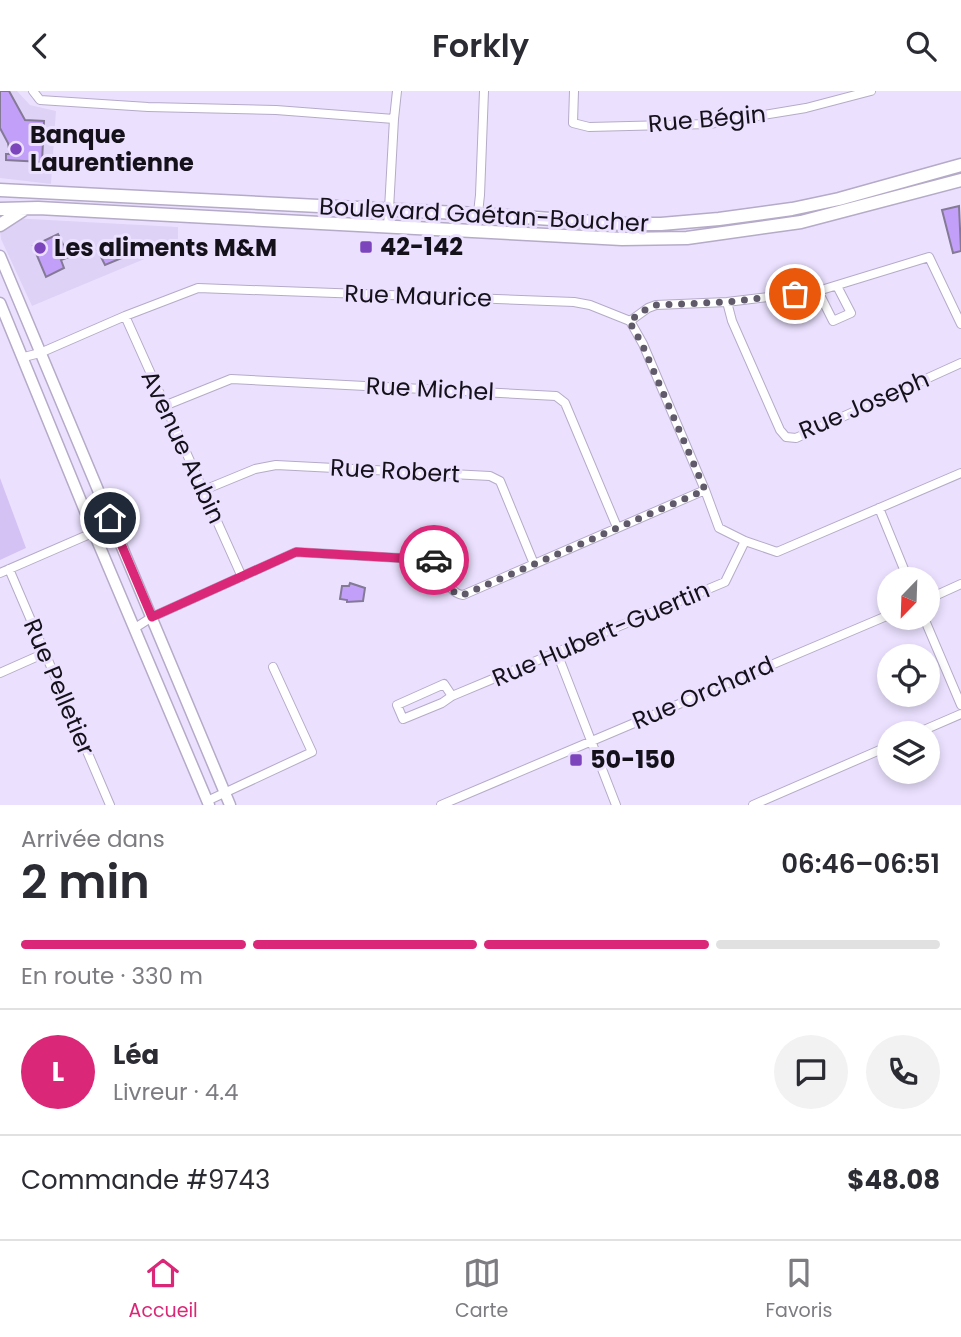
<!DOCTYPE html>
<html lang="fr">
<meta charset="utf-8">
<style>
body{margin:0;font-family:Poppins,sans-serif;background:#f2f2f3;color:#2b2b33;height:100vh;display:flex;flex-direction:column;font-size:26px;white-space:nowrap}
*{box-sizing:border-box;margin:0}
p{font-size:23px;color:#7c7c81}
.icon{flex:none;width:38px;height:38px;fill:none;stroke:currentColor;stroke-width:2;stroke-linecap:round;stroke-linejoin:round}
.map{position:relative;height:714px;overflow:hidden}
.details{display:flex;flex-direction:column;background:#fff;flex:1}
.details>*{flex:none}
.needle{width:46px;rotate:203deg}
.buttons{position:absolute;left:877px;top:476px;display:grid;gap:14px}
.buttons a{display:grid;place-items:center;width:63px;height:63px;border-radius:50%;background:#fff;box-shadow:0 4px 10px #0003;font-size:35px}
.pin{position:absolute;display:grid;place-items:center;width:60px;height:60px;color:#fff;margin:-30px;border:4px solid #fff;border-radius:50%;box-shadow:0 2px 7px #0007}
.courier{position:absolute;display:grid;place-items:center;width:70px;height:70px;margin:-35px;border:5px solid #db2777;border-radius:50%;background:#fff;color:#222;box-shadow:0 2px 9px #0007}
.overview em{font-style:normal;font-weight:600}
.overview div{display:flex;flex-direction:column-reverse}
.overview{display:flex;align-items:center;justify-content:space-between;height:119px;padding:0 21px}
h1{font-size:46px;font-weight:600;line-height:52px}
.bar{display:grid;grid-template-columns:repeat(4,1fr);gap:10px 7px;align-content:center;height:84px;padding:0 21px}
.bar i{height:9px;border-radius:5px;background:#e1e1e2}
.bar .current{background:#db2777}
.bar p{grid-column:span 4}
.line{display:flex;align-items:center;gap:18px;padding:0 21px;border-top:2px solid #e1e1e2}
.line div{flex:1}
.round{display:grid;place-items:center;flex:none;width:74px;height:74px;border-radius:37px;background:#f2f2f3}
header{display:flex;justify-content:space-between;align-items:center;height:91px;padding:0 21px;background:#fff;font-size:32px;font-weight:600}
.menu{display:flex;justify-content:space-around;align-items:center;height:98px;border-top:2px solid #e1e1e2;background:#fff;font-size:19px;color:#7c7c81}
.menu a{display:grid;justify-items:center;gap:4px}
.menu .current{color:#db2777}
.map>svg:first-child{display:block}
.built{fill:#dfd2f7}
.green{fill:#d5c2f5}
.building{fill:#c29ff8;stroke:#847a95;stroke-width:2}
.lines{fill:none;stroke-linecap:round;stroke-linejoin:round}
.minor-casing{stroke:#b5abc8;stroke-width:10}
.tertiary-casing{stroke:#b5abc8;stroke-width:13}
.secondary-casing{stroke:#b5abc8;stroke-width:15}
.minor{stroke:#fff;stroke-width:8}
.tertiary{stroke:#fff;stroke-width:10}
.secondary{stroke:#fff;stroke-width:12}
.done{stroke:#605a6b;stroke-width:7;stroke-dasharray:0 12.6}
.route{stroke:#db2777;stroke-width:9}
.poi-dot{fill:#7c45bc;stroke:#ebe1ff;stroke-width:2.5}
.labels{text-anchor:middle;stroke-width:6;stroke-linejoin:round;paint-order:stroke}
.street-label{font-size:24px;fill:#15111b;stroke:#ebe1ff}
.poi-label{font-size:24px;font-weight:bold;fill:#15111b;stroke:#ebe1ff;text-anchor:start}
</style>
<header><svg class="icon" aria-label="back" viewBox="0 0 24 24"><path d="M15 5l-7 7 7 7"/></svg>Forkly<svg class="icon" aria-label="search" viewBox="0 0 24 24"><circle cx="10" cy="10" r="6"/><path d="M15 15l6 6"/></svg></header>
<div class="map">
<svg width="961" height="714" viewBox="0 0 961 714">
<rect width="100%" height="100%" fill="#ebe1ff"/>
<path class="built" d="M0,0H17L30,14L56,20L51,93L0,87Z
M12,127L178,136V154L32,215L1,148L0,140L5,132Z"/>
<path class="green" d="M0,387L26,457L0,469Z"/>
<path class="building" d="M0,0H9L25,29L44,30L42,71L6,69V63H10L8,52L0,37Z
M959,115L961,160L953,162L942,119Z
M58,143L69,166L61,169L64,177L46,186L33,155Z
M138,150L141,159L105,174L98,160L121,151H128L129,154Z
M350,492L365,497L363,510L347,511V509L340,508L342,495H349Z"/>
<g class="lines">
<defs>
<path id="minor" d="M33,0L40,9L148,16L276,19L394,28
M574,0L573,32L589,36L709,33L806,17L871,0
M388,136L394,28L397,0
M476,140L480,104L484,0
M818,200L833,230L851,222L837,195
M727,211L732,230L780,339L786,346L796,347L961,272
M125,225L242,486
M630,230L643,253L705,399L719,437L745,450L777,461L961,382
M630,230L648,217L656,214L727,211L818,200L929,166L961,233
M24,266L40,262L125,225L198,197L574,211L590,214L630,230
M164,315L231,288L556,305L565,312L617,436
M204,399L255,378L276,374L490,385L500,390L534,473
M879,417L908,488
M9,478L110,714
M0,482L113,433
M928,508L961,493
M924,527L961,614
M135,537L152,526L296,461L434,469C448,478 445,502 463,504L705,399
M557,562L616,714
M0,582L45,562
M452,605L444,593L397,614L403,628L442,612L452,605L725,491L745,450
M917,642L961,623
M207,710L312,661L273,576
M441,714L889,524
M753,714L889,655"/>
<path id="tertiary" d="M0,165L230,714
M0,212L94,442L209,714"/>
<path id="secondary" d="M0,99L478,123L623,133H661L719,128L792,118L839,108L961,74
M0,118L38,117L622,148L687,147L801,131L961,89
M0,134L23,119"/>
</defs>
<use href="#minor" class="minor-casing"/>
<use href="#tertiary" class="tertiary-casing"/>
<use href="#secondary" class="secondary-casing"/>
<use href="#minor" class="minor"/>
<use href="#tertiary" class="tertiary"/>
<use href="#secondary" class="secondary"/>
</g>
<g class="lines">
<path class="done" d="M434,469C446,477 446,493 456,503L463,504L705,399L642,253L629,230L648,217L656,214L727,211L795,203"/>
<path class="route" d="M110,427L152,526L296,461L434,469"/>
</g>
<g class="poi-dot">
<circle cx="16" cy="58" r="7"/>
<rect x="359" y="149" width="14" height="14" rx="3.5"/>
<circle cx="40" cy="157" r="7"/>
<rect x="569" y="662" width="14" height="14" rx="3.5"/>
</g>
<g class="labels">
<g class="street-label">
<text transform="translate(707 28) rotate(-5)" y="8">Rue Bégin</text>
<text transform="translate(484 124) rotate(3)" y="8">Boulevard Gaétan-Boucher</text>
<text transform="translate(418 205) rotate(2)" y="8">Rue Maurice</text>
<text transform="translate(430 298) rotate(3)" y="8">Rue Michel</text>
<text transform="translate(864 314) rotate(-23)" y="8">Rue Joseph</text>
<text transform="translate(183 356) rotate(65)" y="8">Avenue Aubin</text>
<text transform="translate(395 380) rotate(3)" y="8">Rue Robert</text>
<text transform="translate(601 543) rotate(-23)" y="8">Rue Hubert-Guertin</text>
<text transform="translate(59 596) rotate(67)" y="8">Rue Pelletier</text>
<text transform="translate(703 602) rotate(-23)" y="8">Rue Orchard</text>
</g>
<g class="poi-label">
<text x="30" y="52">Banque<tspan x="30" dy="28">Laurentienne</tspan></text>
<text x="380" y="164">42-142</text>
<text x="54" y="165">Les aliments M&amp;M</text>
<text x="590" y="677">50-150</text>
</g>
</g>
</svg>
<div class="buttons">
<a><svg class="needle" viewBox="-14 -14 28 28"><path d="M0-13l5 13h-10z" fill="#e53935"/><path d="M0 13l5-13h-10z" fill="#7c7c81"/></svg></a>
<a><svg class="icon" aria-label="locate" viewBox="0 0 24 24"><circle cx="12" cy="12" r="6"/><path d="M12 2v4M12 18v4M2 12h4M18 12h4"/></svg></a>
<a><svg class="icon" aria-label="layers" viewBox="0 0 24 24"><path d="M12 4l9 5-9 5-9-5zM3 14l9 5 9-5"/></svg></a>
</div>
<div class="pin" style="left:795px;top:203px;background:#ea580c"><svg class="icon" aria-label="bag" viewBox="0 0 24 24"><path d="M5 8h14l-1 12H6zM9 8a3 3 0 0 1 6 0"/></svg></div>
<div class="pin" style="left:110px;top:427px;background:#1f2937"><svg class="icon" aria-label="home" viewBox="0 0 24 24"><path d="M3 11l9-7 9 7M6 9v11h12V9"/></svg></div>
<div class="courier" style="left:434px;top:469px"><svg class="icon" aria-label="car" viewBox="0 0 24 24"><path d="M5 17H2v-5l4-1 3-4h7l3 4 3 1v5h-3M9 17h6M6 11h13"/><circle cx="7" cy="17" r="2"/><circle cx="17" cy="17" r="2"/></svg></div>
</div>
<section class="details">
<div class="overview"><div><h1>2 min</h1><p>Arrivée dans</p></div><em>06:46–06:51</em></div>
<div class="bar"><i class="current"></i><i class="current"></i><i class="current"></i><i></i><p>En route · 330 m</p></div>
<div class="line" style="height:126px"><b class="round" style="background:#db2777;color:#fff">L</b><div><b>Léa</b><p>Livreur · 4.4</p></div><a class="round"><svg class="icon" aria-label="chat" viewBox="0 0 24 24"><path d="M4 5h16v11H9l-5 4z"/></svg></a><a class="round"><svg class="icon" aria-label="phone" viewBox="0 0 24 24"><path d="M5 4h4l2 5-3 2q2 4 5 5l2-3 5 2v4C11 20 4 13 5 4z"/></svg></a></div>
<div class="line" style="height:91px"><div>Commande #9743</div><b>$48.08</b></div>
</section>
<nav class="menu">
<a class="current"><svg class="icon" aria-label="home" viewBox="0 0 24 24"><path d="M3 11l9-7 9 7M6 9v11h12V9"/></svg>Accueil</a>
<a><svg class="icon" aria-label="map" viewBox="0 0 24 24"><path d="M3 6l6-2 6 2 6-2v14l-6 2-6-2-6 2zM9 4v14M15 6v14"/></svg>Carte</a>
<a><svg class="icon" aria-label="saved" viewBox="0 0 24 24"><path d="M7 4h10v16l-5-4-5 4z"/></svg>Favoris</a>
</nav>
